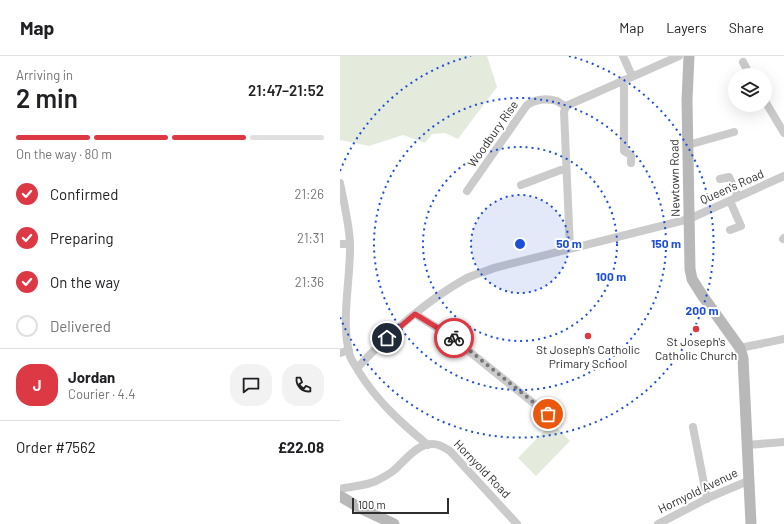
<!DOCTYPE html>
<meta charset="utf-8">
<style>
body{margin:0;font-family:Barlow,sans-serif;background:#f2f2f2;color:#202124;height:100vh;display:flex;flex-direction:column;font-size:15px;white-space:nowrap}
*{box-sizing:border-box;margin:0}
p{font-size:13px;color:#757577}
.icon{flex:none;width:22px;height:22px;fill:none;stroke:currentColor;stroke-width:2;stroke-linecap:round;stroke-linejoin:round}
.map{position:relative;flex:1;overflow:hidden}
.sheet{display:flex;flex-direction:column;background:#fff;width:340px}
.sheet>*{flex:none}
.tools{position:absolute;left:388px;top:12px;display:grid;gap:8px}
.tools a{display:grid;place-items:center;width:44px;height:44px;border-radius:50%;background:#fff;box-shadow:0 4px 16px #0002;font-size:20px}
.scale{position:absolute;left:12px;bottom:10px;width:97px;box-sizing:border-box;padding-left:4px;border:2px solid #2e2e2e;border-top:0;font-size:11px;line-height:14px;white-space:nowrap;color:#2e2e2e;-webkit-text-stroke:3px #fff;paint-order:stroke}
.pin{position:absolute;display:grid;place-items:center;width:34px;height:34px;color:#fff;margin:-17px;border:2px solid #fff;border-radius:50%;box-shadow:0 1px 4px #0007}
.courier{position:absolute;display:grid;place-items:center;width:40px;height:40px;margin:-20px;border:3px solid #dd3944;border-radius:50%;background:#fff;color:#222;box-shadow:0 1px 5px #0007}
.summary em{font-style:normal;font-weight:600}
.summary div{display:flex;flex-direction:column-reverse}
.summary{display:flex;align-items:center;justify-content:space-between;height:68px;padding:0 16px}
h1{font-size:26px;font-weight:600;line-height:30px}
.bar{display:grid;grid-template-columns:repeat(4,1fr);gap:6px 4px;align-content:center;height:48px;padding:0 16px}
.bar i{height:5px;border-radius:3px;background:#e0e0e0}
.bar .on{background:#dd3944}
.bar p{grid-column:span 4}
.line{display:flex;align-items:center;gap:10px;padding:0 16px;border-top:1px solid #e0e0e0}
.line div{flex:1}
.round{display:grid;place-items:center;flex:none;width:42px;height:42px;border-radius:16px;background:#f2f2f2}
ol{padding:0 16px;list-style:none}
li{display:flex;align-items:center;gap:12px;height:44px}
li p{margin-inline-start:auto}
li .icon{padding:4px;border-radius:50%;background:#dd3944;color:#fff;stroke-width:4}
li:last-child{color:#757577}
li i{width:22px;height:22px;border:2px solid #e0e0e0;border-radius:50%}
header{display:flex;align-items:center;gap:24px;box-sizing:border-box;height:56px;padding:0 20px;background:#fff;border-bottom:1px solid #e0e0e0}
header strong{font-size:19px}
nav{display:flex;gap:22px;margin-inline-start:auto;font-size:14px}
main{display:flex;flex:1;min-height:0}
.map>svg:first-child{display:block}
.green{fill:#e4ebdd}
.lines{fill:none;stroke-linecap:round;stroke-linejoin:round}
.street{stroke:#cbcbcb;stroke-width:8}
.secondary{stroke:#b8b8b8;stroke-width:11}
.done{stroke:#777;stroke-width:4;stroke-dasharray:0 7.2}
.route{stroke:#dd3944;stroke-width:5}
.ring{fill:none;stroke:#1d4ed8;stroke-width:2;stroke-dasharray:2 4}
.poi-dot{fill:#dd3944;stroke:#fff;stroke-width:1.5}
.labels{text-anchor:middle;stroke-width:4;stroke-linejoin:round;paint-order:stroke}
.street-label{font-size:12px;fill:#2e2e2e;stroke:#fff}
.poi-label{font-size:12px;fill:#2e2e2e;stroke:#fff}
.centre{fill:#1d4ed8;stroke:#fff;stroke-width:2}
.ring-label{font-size:12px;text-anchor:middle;font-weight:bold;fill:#1d4ed8;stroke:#fff;stroke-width:4;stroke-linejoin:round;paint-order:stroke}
</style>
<header>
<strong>Map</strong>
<nav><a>Map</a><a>Layers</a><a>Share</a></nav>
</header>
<main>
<section class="sheet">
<div class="summary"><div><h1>2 min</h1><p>Arriving in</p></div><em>21:47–21:52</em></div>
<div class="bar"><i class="on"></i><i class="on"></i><i class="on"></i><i></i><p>On the way · 80 m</p></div>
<ol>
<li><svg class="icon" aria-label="check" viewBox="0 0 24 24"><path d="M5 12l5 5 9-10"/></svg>Confirmed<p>21:26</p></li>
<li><svg class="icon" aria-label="check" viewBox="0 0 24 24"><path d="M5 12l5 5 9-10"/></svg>Preparing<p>21:31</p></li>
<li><svg class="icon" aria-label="check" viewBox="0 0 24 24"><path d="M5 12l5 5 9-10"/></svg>On the way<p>21:36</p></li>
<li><i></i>Delivered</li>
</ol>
<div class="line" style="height:72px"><b class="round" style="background:#dd3944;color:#fff">J</b><div><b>Jordan</b><p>Courier · 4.4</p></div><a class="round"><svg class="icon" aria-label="chat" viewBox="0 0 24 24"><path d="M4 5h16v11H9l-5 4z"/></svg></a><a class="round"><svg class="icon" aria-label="phone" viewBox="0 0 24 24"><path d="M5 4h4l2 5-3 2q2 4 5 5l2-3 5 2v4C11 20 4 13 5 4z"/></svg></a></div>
<div class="line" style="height:52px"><div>Order #7562</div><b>£22.08</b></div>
</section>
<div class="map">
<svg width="444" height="468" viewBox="0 0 444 468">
<rect width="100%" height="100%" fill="#fff"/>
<path class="green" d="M0,0H147L157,31L118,83L105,77L92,78L85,87L63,79L29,90L0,84Z
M212,367L230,385L196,420L178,402Z"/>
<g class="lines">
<path class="street" d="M283,0L292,20
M403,6L410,19
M284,24V95L291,99V107
M425,45L444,77
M348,89L394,76
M380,123L389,121L398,141
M0,127C4,147 9,167 10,187C11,223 0,265 10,300C12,306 16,310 19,316C37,345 61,367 88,389
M181,129L226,112
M127,135L187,49C196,43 206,42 217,45C220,47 222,49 226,50
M390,145L401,170L390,174
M443,183L444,182
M0,188H10
M230,192L224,56L226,50L339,0
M75,258L110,280L207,358
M400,292L444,283
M0,297L9,294
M17,312C48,279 86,245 125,223C134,218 145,216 154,212L349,163L444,120
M353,371L367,443
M407,389L444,386
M0,433C12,430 25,430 36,425C42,422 48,419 53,415C64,406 77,387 93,388C100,388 105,392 110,395L177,468
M318,468L370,441L408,425"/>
<path class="secondary" d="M349,0L347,44L350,213L352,223L362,239L400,292L403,302L411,468
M0,440L20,452L54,468"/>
</g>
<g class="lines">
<path class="done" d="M114,282L208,358"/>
<path class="route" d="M47,282L75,258L114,282"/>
</g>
<circle cx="180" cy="188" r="49" fill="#1d4ed8" fill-opacity=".12"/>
<g class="ring">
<circle cx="180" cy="188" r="49"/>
<circle cx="180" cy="188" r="97"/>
<circle cx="180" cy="188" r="146"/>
<path d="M0 115A194 194 0 0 1 131 0M229 0A194 194 0 1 1 0 261"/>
</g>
<g class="poi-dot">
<circle cx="356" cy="273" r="4"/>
<circle cx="248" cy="280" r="4"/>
</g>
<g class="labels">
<g class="street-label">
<text transform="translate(153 78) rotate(-55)" y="4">Woodbury Rise</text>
<text transform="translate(335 122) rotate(-91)" y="4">Newtown Road</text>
<text transform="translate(392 131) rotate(-24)" y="4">Queen's Road</text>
<text transform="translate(142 413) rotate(46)" y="4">Hornyold Road</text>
<text transform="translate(358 435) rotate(-26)" y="4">Hornyold Avenue</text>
</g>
<g class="poi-label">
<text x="356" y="290">St Joseph's<tspan x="356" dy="14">Catholic Church</tspan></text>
<text x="248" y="298">St Joseph's Catholic<tspan x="248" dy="14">Primary School</tspan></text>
</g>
</g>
<circle cx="180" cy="188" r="6" class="centre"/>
<g class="ring-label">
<text x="229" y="192">50 m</text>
<text x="326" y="192">150 m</text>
<text x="271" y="225">100 m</text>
<text x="362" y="259">200 m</text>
</g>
</svg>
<div class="tools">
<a><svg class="icon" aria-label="layers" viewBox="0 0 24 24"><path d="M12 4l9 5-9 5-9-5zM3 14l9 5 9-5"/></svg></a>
</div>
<div class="scale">100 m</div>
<div class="pin" style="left:208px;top:358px;background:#ea580c"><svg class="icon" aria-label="bag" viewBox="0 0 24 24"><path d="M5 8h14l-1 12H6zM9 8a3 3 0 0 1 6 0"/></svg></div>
<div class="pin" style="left:47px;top:282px;background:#1f2937"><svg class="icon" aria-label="home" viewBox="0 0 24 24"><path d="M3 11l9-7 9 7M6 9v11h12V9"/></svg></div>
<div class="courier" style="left:114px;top:282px"><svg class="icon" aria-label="bike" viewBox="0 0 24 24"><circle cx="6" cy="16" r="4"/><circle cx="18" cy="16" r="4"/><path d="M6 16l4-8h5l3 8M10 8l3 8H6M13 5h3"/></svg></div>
</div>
</main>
